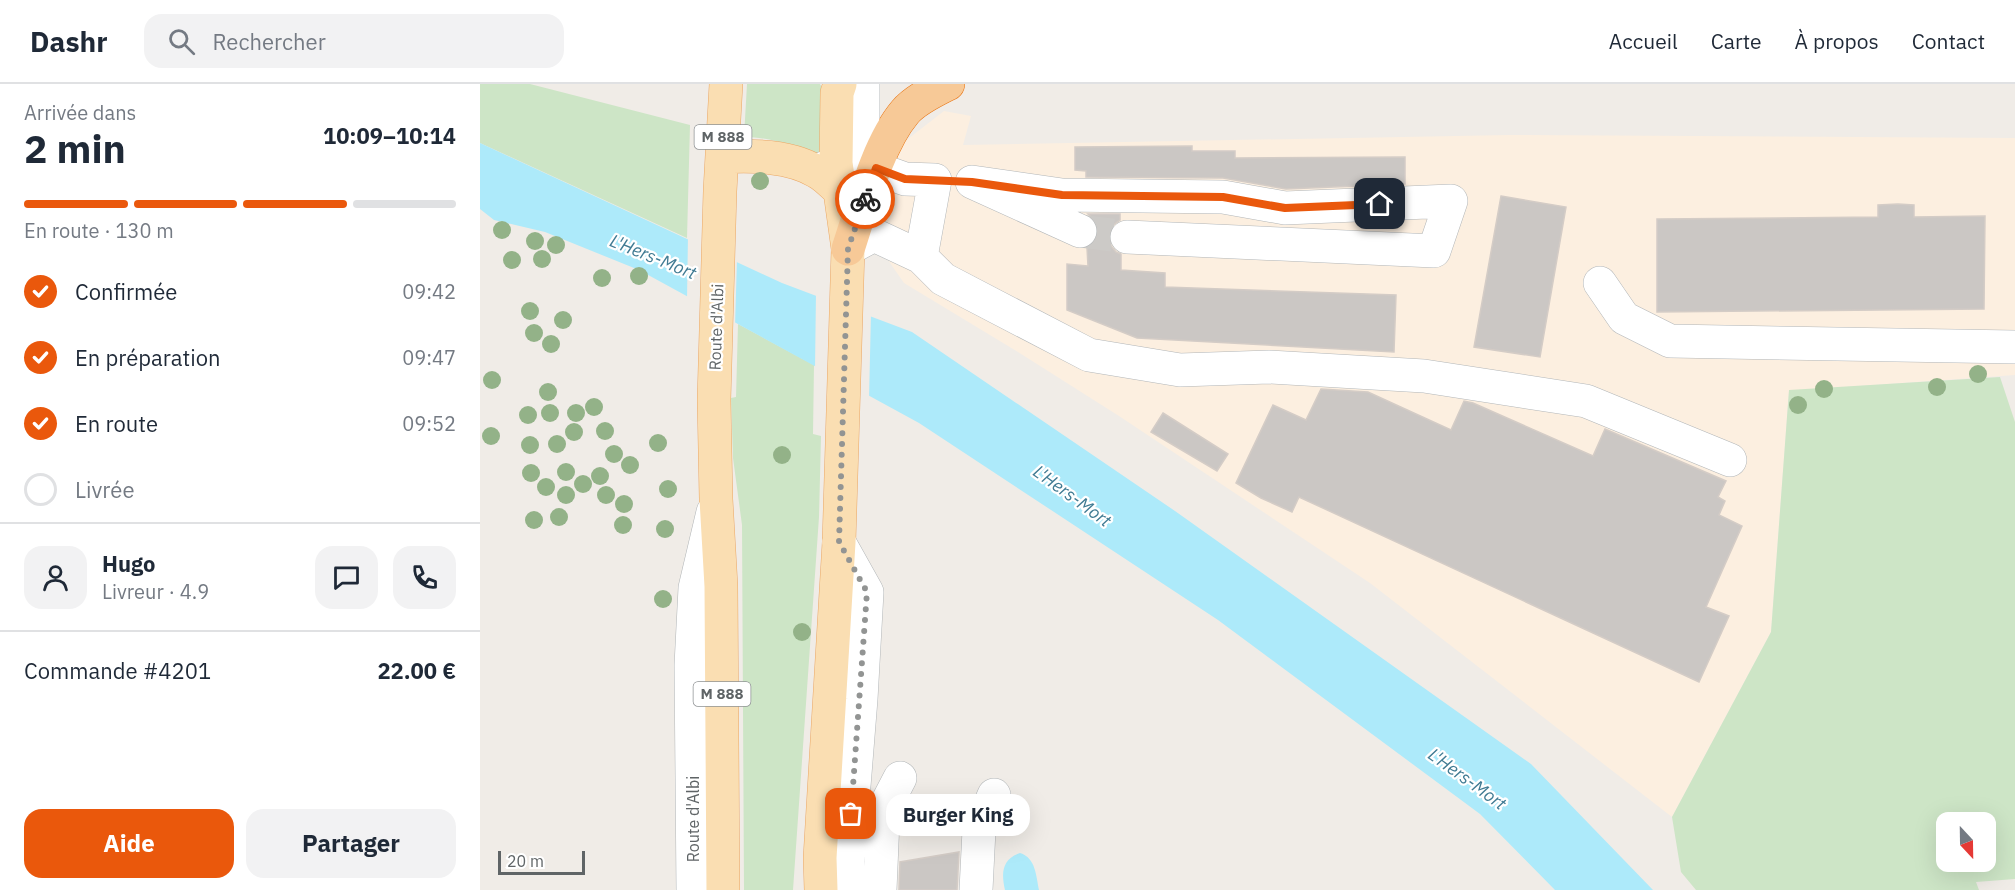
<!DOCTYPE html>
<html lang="fr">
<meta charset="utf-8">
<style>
body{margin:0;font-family:"IBM Plex Sans",sans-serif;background:#f2f2f3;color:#1f2937;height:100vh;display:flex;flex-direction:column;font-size:22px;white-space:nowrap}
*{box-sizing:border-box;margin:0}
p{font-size:20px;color:#747a83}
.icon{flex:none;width:33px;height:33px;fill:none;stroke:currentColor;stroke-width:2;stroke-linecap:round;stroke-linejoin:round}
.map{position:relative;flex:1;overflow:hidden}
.details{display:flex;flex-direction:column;background:#fff;width:480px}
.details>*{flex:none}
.needle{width:39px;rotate:158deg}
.fabs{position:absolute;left:1456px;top:728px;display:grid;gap:12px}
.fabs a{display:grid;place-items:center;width:60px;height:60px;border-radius:12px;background:#fff;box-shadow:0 6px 24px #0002;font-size:30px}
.scale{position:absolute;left:18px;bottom:15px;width:87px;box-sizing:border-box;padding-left:6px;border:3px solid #5f6466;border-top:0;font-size:16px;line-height:21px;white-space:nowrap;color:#5f6466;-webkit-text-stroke:4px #fff;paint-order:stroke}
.pin{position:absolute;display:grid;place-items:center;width:51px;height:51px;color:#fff;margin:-26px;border-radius:12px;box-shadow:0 3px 9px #0006}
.courier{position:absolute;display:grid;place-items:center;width:60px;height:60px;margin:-30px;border:4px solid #ea580c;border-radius:50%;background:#fff;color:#222;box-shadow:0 2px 8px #0007}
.bubble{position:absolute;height:42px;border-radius:18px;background:#fff;box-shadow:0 6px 24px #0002;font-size:20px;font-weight:700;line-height:42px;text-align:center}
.headline em{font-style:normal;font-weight:700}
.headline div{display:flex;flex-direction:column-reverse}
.headline{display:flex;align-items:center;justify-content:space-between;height:102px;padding:0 24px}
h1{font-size:39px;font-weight:700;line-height:45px}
.bar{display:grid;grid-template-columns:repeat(4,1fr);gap:9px 6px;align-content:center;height:72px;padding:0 24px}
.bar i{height:8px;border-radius:4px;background:#e0e1e3}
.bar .selected{background:#ea580c}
.bar p{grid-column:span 4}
.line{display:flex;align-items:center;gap:15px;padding:0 24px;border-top:2px solid #e0e1e3}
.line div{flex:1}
.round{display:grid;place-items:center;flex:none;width:63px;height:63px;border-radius:18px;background:#f2f2f3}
ol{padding:0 24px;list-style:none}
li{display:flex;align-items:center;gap:18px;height:66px}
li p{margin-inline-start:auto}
li .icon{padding:6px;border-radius:50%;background:#ea580c;color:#fff;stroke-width:4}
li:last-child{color:#747a83}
li i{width:33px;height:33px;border:3px solid #e0e1e3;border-radius:50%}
.button{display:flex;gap:12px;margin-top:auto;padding:12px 24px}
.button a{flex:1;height:69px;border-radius:18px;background:#ea580c;color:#fff;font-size:24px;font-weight:700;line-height:69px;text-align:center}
.button a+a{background:#f2f2f3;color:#1f2937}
header{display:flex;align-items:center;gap:36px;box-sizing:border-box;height:84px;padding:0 30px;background:#fff;border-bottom:2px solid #e0e1e3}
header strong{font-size:28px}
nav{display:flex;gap:33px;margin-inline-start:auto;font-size:21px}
.search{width:420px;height:54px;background:#f2f2f3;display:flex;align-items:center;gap:15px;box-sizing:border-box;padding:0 21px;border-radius:18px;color:#747a83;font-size:22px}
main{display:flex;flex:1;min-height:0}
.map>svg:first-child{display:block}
.commercial{fill:#fcefe0}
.green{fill:#cde5c6;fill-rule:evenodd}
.water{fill:#adeafa}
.pier{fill:#f0ece7}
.building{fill:#cbc7c4;stroke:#d4ccc6;stroke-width:1.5}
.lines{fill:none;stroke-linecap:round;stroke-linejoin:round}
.minor-tunnel{stroke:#cccac7;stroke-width:33;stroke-dasharray:33 16;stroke-linecap:butt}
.minor-casing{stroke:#b2b6b8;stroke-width:34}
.major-casing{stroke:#eaa766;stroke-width:34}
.highway-casing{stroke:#e9720e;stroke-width:34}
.minor{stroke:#fff;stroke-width:33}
.major{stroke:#fadeb2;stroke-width:33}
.highway{stroke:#f7c997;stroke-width:33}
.tree{fill:#93b288}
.done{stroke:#929493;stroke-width:6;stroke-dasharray:0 10.8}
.route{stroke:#ea580c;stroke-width:8}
.labels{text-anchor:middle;stroke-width:4.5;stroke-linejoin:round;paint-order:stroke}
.shield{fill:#fff;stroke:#8f9294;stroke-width:1.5}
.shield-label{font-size:15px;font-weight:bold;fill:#5f6466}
.street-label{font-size:16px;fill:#5f6466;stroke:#fff}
.water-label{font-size:18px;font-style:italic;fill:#407b93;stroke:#fff}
</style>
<header>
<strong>Dashr</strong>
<div class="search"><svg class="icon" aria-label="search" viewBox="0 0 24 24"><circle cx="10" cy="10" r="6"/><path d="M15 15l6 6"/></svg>Rechercher</div>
<nav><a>Accueil</a><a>Carte</a><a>À propos</a><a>Contact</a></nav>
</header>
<main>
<section class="details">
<div class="headline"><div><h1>2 min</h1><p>Arrivée dans</p></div><em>10:09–10:14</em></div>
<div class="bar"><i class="selected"></i><i class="selected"></i><i class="selected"></i><i></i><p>En route · 130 m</p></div>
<ol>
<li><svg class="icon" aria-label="check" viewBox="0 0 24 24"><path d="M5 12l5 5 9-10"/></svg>Confirmée<p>09:42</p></li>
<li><svg class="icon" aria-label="check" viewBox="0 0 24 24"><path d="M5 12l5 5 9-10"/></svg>En préparation<p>09:47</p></li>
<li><svg class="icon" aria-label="check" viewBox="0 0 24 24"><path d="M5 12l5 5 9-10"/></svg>En route<p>09:52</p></li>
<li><i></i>Livrée</li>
</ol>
<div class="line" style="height:108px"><a class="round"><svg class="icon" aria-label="person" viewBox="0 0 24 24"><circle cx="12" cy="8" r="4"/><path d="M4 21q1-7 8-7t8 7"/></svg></a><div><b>Hugo</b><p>Livreur · 4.9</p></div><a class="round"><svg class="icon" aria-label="chat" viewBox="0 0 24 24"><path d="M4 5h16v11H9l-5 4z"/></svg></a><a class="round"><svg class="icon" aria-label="phone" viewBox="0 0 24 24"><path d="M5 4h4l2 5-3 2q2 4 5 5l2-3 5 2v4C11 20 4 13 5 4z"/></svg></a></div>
<div class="line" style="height:78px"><div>Commande #4201</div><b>22.00 €</b></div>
<div class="button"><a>Aide</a><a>Partager</a></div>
</section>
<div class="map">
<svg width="1535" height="806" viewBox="0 0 1535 806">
<rect width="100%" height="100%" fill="#f0ece7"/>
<path class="commercial" d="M464,27L491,32L483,61L1029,51L1535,54V291L1309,307L1291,548L1192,733L890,499L639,332L538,268L424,199L383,140L424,58Z"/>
<path class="green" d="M0,0H50L210,41L207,154L0,59Z
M267,0H340L343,6L340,72L338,73C312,63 293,53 264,53Z
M258,240L334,281L333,350L341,352L339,433L313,806H264L262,441L253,374L251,314L256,313Z
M1520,293L1535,338V795L1496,798L1499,806H1216L1201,788L1192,733L1291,548L1309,306ZM1467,738H1506V777H1467Z"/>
<path class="water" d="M0,59L302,199L432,248L695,427L1051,680L1173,806H1075L1000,730L738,536L439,339L159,186L65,148L14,136L0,125Z
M540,769C556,774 556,792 559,806H525C521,789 522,775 540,769Z"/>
<path class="pier" d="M208,151L257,175L255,242L207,215Z
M336,209L391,229L389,315L335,285Z"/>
<path class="building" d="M712,62V67H755V74L925,73V100L806,105L743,94L606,93V87L595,86V63Z
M1021,112L1086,123L1060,273L994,263Z
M1418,120L1434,121V133L1505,132L1504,225L1177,228V135L1398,133V121Z
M608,130H640V136L632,142L628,153L631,162L636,168L641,170V186L685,189V203L916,211L914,268L657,254L587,226V180L608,182L607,164L611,162L617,154L619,146L616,137Z
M841,305L888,308L971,346L984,317L993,319L1113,372L1125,345L1246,397L1238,413L1245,417L1239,431L1262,442L1226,523L1249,532L1219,598L819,413L812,428L781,414L756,399L793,321L826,336Z
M683,329L748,370L737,387L671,348Z
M479,768L477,806H419L420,778Z"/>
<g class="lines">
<path class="minor-tunnel" d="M600,147L647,153"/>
<defs>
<path id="minor" d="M337,87L356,79L383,80L425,95L455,96L441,173L394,151L368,165
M379,101L383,80V0
M600,147L492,98L582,111L743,113L805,124L971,117L954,167L647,153
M441,173L463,195L609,271L700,286L789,283L944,292L1106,317L1250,376
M1120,199L1144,234L1190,257L1535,263
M359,458L387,508L381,615L368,777V806
M213,806L211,581L215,504L233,428
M400,806L403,736L409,715L420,694
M496,806L499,746L514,711"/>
<path id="major" d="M242,73C271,71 312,72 337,88C345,92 352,100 359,106
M243,806L241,502L236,415L234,316L240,107L246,0
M341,806L340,774L359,458L368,165L356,79L357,9L360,0"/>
<path id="highway" d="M368,165C382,123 397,61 425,28C435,16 454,7 468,0"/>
</defs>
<use href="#minor" class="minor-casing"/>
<use href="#major" class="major-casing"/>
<use href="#highway" class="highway-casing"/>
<use href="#minor" class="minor"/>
<use href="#major" class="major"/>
<use href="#highway" class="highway"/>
</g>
<g class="tree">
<circle cx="280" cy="97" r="9"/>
<circle cx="22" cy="146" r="9"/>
<circle cx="55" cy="157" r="9"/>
<circle cx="76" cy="161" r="9"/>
<circle cx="62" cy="175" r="9"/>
<circle cx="32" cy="176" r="9"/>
<circle cx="159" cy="192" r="9"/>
<circle cx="122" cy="194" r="9"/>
<circle cx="50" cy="227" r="9"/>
<circle cx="83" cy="236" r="9"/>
<circle cx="54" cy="249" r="9"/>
<circle cx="71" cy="260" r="9"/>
<circle cx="1498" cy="290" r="9"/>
<circle cx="12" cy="296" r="9"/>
<circle cx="1457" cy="303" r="9"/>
<circle cx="1344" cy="305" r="9"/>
<circle cx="68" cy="308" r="9"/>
<circle cx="1318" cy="321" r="9"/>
<circle cx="114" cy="323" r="9"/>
<circle cx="70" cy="329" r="9"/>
<circle cx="96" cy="329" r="9"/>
<circle cx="48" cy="331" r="9"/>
<circle cx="125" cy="347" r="9"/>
<circle cx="94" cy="348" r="9"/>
<circle cx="11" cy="352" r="9"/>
<circle cx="178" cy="359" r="9"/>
<circle cx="77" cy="360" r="9"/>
<circle cx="50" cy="361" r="9"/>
<circle cx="134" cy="370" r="9"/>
<circle cx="302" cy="371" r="9"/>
<circle cx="150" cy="381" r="9"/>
<circle cx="86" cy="388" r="9"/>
<circle cx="51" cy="389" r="9"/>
<circle cx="120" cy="392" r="9"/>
<circle cx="103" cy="400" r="9"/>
<circle cx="66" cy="403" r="9"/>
<circle cx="188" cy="405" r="9"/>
<circle cx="86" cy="411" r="9"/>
<circle cx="126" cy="411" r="9"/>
<circle cx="144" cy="420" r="9"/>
<circle cx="79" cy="433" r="9"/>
<circle cx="54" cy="436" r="9"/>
<circle cx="143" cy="441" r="9"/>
<circle cx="185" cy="445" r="9"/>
<circle cx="183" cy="515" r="9"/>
<circle cx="322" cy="548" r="9"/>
</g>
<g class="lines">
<path class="done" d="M371,730L387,508L359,458L368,165L385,115"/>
<path class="route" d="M385,115L396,84L425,95L492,98L582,111L743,113L805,124L900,120"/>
</g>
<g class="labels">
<g class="shield">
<rect x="214.5" y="41" width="57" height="24" rx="4.5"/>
<rect x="213.5" y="598" width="57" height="24" rx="4.5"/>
</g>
<g class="shield-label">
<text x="243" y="58">M 888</text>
<text x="242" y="615">M 888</text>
</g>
<g class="street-label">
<text transform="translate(236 243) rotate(-88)" y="6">Route d'Albi</text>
<text transform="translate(213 735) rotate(-90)" y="6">Route d'Albi</text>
</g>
<g class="water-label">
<text transform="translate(173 173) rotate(22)" y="6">L'Hers-Mort</text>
<text transform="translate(592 412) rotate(36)" y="6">L'Hers-Mort</text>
<text transform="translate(987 695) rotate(36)" y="6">L'Hers-Mort</text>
</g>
</g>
</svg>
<div class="fabs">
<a><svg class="needle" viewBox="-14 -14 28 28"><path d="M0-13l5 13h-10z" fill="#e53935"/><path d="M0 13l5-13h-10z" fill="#747a83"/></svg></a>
</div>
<div class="scale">20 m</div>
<div class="pin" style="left:371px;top:730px;background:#ea580c"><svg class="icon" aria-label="bag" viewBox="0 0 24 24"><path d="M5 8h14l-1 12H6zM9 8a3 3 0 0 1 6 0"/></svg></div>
<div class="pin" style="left:900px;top:120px;background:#1f2937"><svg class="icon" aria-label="home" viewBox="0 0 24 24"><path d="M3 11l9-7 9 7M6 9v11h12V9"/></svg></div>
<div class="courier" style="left:385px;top:115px"><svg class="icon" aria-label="bike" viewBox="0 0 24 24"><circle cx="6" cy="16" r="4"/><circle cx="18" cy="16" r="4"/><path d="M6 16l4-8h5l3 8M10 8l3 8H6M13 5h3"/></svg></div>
<div class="bubble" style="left:406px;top:710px;width:144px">Burger King</div>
</div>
</main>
